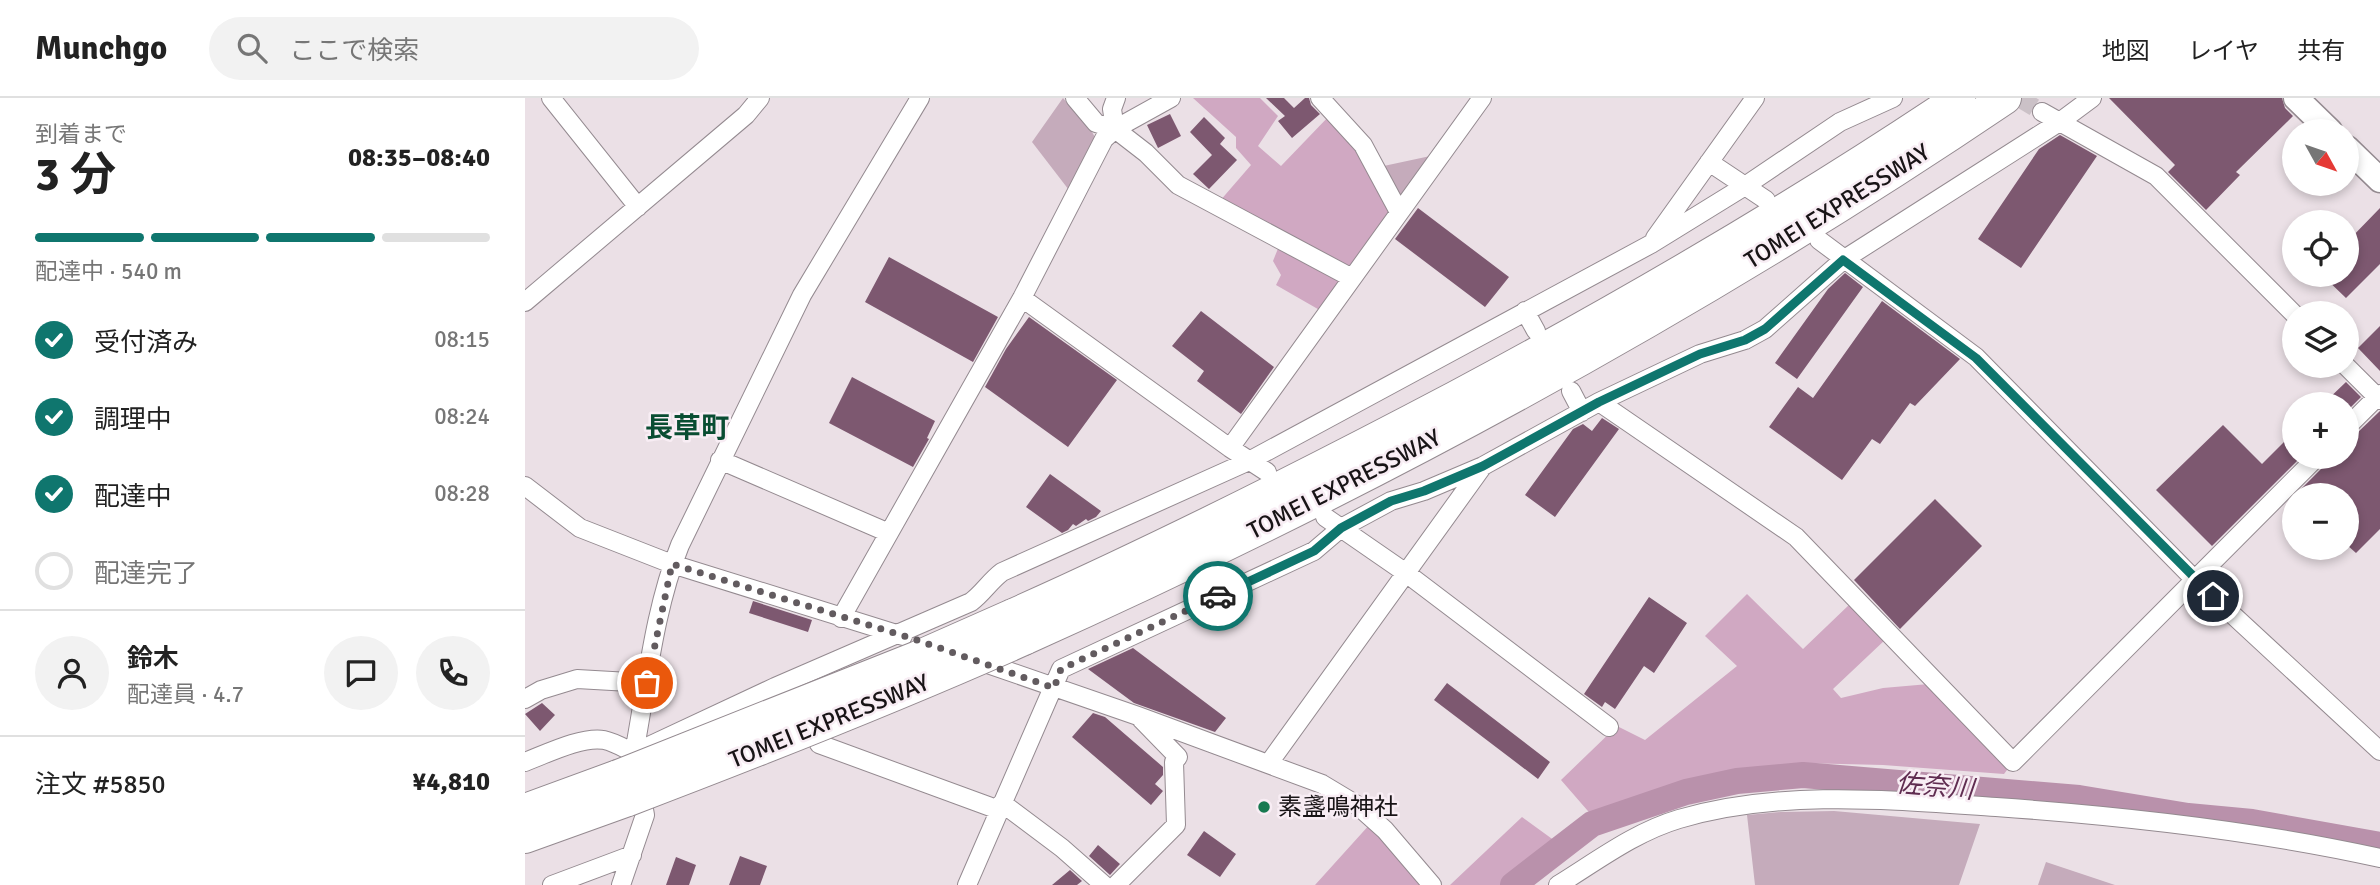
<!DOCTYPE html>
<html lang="ja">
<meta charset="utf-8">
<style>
body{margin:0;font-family:Signika,"Noto Sans JP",sans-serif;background:#f2f2f2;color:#222;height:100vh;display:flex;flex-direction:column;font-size:26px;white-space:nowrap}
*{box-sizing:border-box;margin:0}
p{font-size:23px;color:#767676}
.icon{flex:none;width:38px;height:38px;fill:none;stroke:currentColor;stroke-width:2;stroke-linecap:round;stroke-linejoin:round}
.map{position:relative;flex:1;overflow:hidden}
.drawer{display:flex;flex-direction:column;background:#fff;width:525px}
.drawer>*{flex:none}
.needle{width:46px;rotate:130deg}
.controls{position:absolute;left:1757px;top:21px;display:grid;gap:14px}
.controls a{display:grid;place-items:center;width:77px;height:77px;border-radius:50%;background:#fff;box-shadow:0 4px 10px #0003;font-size:35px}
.pin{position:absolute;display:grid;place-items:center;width:60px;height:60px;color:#fff;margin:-30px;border:4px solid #fff;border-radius:50%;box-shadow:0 2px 7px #0007}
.courier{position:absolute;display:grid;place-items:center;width:70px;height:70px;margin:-35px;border:5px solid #0f766e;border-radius:50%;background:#fff;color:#222;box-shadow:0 2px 9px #0007}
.summary em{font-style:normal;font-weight:700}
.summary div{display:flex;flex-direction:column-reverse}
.summary{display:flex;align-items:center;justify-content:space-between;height:119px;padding:0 35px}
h1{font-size:46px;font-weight:700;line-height:52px}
.bar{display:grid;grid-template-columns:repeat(4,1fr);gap:10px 7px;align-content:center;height:84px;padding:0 35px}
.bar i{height:9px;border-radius:5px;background:#e0e0e0}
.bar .selected{background:#0f766e}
.bar p{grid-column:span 4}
.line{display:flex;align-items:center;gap:18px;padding:0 35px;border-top:2px solid #e0e0e0}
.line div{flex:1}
.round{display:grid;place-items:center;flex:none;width:74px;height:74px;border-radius:37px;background:#f2f2f2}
ol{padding:0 35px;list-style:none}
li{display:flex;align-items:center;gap:21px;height:77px}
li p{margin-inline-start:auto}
li .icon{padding:7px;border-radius:50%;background:#0f766e;color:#fff;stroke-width:4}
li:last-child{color:#767676}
li i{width:38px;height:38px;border:4px solid #e0e0e0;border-radius:50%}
header{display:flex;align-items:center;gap:42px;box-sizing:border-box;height:98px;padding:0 35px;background:#fff;border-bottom:2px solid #e0e0e0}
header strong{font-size:33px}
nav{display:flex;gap:38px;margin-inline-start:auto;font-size:24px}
.search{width:490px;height:63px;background:#f2f2f2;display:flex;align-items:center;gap:18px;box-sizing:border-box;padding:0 24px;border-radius:38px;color:#767676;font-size:26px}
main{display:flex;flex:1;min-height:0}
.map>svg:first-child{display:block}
.green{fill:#c5abbb}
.forest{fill:#d0a8c2}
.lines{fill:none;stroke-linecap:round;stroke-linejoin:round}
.river{stroke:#b991ab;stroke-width:26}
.building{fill:#7d5870}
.street-tunnel{stroke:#cbc1c7;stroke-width:18;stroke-dasharray:18 9;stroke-linecap:butt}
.street-casing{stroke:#948a90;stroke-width:20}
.secondary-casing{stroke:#948a90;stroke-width:27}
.highway-casing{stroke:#948a90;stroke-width:34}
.street{stroke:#fff;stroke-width:18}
.secondary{stroke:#fff;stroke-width:24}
.highway{stroke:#fff;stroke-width:32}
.highway-bridge-casing{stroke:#948a90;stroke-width:34;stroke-linecap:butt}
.highway-bridge{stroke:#fff;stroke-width:32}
.done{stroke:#625b5f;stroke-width:7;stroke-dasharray:0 12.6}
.route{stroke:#0f766e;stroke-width:9}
.poi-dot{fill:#177950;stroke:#f8edf4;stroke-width:2.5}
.labels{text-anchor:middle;stroke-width:5;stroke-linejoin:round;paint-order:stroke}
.street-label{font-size:24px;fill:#181416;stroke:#f8edf4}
.poi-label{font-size:24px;fill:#181416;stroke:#f8edf4;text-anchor:start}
.water-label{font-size:26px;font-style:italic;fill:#602d51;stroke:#f8edf4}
.quarter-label{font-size:28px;font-weight:bold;fill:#094d32;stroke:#f8edf4}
</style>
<header>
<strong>Munchgo</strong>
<div class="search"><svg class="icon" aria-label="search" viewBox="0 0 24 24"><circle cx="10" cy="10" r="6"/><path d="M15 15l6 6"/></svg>ここで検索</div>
<nav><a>地図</a><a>レイヤ</a><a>共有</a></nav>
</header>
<main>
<section class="drawer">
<div class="summary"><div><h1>3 分</h1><p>到着まで</p></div><em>08:35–08:40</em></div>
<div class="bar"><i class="selected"></i><i class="selected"></i><i class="selected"></i><i></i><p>配達中 · 540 m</p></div>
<ol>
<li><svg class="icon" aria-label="check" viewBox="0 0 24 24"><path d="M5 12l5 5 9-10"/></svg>受付済み<p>08:15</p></li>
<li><svg class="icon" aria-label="check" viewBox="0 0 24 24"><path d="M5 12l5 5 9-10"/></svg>調理中<p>08:24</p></li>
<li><svg class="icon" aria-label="check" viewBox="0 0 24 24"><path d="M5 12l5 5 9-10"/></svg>配達中<p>08:28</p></li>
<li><i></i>配達完了</li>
</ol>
<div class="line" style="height:126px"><a class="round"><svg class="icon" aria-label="person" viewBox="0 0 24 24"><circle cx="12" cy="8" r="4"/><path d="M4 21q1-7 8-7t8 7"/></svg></a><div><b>鈴木</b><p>配達員 · 4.7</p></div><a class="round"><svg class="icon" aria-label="chat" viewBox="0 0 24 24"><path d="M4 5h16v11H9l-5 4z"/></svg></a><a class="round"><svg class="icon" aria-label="phone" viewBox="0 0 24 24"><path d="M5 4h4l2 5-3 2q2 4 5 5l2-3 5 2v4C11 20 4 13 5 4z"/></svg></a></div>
<div class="line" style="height:91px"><div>注文 #5850</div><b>¥4,810</b></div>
</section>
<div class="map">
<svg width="1855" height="787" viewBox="0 0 1855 787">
<rect width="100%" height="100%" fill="#ebe0e6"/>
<path class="green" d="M538,0L567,34L571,41L547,96L507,44Z
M910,57L874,107L854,69Z
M1309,713L1455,726L1434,787H1230L1222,717L1256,714Z
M1521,764L1590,787H1513Z"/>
<path class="forest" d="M668,0H735L753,18L733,48L756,68L806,16L835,49L870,112L826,175L694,104L726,67L711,50V39Z
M754,148L821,182L798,214L751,187L756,177L748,163Z
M1222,496L1278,551L1326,505L1361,541L1308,591L1316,600L1358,590L1404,586L1485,668L1479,676L1358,667L1275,665L1215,674L1153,688L1069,720L1036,682L1092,628L1120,642L1212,568L1180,538Z
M997,719L1030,743L978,787H925Z
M846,725L902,787H790Z"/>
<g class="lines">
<path class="river" d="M988,787L1067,726L1161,694L1212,683L1278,677L1554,700L1663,718L1727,724L1855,747"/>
</g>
<path class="building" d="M741,0H759L769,10L780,0H784L786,7L795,16L767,40L753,23L760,18Z
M1584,0H1757L1760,10L1768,18L1711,74L1715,77L1681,112L1643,74L1650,67Z
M645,16L656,38L633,50L622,27Z
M679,19L700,40L695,46L712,62L684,91L668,76L687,57L665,34Z
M1535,37L1572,58L1496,170L1453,141L1514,51Z
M893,110L984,179L960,209L870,141Z
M1855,110V166L1821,200L1797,177H1822V144Z
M364,159L473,219L448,264L340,204Z
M1320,175L1338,189L1272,281L1250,265L1303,191Z
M1357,203L1435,261L1390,308L1385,305L1355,346L1347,341L1317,382L1244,329L1273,289L1288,300Z
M676,213L749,269L716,316L672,283L679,273L647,248Z
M504,219L592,282L543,349L460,289L481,251Z
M1855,228V273L1833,250Z
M327,279L410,323L402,340L404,341L388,369L304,325Z
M1821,284L1836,299L1822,313V306H1798Z
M1855,313V431L1831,455L1822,447V397L1771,396L1800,367L1803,359H1822V340L1830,337Z
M1077,320L1094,331L1030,419L1000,397L1048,331L1058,326L1067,333Z
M1698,327L1737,366L1769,334V359H1776L1687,448L1631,392Z
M525,376L576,413L571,419L563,423L561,421L551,428L548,426L543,432L537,435L501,409Z
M1410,401L1457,448L1375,531L1329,482Z
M1124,499L1162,525L1129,575L1119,568L1090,611L1080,604L1077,609L1059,596Z
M228,503L287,522L283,534L224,515Z
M608,550L701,620L690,634L609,605L563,571Z
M922,585L1025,664L1013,681L909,602Z
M17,605L30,617L15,633L0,616Z
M568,615L580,619L638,669V677L630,686L638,693L626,707L547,639Z
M679,733L711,756L695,779L662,757Z
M573,747L595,766L585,777L564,758Z
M215,758L242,768L235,787H204Z
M151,759L171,767L164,787H141Z
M545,772L557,783L552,787H527Z"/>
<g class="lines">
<path class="street-tunnel" d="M1494,0L1517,14"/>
<defs>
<path id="street" d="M26,0L113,109
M550,0L571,25L590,31L621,55L653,87L827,180
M795,0L838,47L874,114
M1517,14L1631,78L1769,216
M590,31L587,11L591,0
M1184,64L1241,102
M1130,140L1230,0
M1294,142L1451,259L1669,481L1855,653
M497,200L705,350L742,374
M0,204L221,17L235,0
M1000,213L1011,233
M1821,268L1855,302
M1046,293L1057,314
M1074,304L1271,439L1488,664L1792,359
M1822,329L1855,296
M705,350L957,0
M195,362L364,435
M0,388L55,430L147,466L378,538
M800,419L881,475L1084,629
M316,520L497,200L579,41L590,31L646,0
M451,562L613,618L797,686L832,707L860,732L907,787
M0,601L16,592L52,581L122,585
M294,646L474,712
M110,661L109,655C122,586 129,512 155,447L277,197L395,0
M0,664C21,656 57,638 79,642C89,644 99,650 109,655L250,589L446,504C458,495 465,483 477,474L724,363L1126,146L1220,88L1315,24L1368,0
M744,665L958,368
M477,705L537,750L579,787
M27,787L107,757
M96,787L120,717L115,689
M442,787L536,571L789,453L816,430L866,403L899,393L958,368L1074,304L1175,256L1220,242L1240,231L1318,162L1536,23L1567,0
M591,787L651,727L649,664L653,659L616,621
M1033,787C1072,763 1110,734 1154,721C1256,691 1366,702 1471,709C1599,718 1729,732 1855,760"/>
<path id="secondary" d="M1771,0L1805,33
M1822,50L1855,82"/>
<path id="highway" d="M488,517C638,450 785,376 931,299C1103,207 1272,109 1434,0
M499,541C840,388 1171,209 1480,0
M0,712L93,678
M0,739L103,702"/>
</defs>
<use href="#street" class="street-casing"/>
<use href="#secondary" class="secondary-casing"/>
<use href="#highway" class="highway-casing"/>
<use href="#street" class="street"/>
<use href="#secondary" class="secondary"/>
<use href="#highway" class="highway"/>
<defs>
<path id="highway-bridge" d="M93,678L393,559L488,517
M103,702C237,651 369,599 499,541"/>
</defs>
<use href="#highway-bridge" class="highway-bridge-casing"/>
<use href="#highway-bridge" class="highway-bridge"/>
</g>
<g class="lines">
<path class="done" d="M122,585L147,466L392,542L529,590L536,571L693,498"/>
<path class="route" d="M693,498L789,453L816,430L866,403L899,393L958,368L1074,304L1175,256L1220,242L1240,231L1318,162L1451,260L1688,498"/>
</g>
<circle class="poi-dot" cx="739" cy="709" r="7"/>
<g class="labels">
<g class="street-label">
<text transform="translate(1312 108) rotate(-32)" y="8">TOMEI EXPRESSWAY</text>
<text transform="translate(819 386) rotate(-27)" y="8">TOMEI EXPRESSWAY</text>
<text transform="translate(304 623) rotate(-22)" y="8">TOMEI EXPRESSWAY</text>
</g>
<g class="poi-label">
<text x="753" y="717">素盞鳴神社</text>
</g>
<g class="water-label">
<text transform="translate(1410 688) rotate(5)" y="9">佐奈川</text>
</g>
<g class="quarter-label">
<text x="162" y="339">長草町</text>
</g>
</g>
</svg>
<div class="controls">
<a><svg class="needle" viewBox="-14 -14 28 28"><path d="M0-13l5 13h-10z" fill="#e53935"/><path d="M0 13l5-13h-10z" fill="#767676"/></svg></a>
<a><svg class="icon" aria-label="locate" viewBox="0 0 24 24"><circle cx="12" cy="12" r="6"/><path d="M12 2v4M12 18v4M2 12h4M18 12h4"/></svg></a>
<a><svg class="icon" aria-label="layers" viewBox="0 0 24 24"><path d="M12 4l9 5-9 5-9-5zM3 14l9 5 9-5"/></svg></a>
<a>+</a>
<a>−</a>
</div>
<div class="pin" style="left:122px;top:585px;background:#ea580c"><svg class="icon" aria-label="bag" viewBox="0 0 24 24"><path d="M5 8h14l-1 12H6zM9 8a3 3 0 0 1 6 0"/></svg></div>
<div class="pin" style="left:1688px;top:498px;background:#1f2937"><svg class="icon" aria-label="home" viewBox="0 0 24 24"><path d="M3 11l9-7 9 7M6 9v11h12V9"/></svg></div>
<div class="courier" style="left:693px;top:498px"><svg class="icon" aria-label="car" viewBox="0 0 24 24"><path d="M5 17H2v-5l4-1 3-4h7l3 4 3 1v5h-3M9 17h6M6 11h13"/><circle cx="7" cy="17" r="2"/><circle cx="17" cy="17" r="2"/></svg></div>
</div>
</main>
